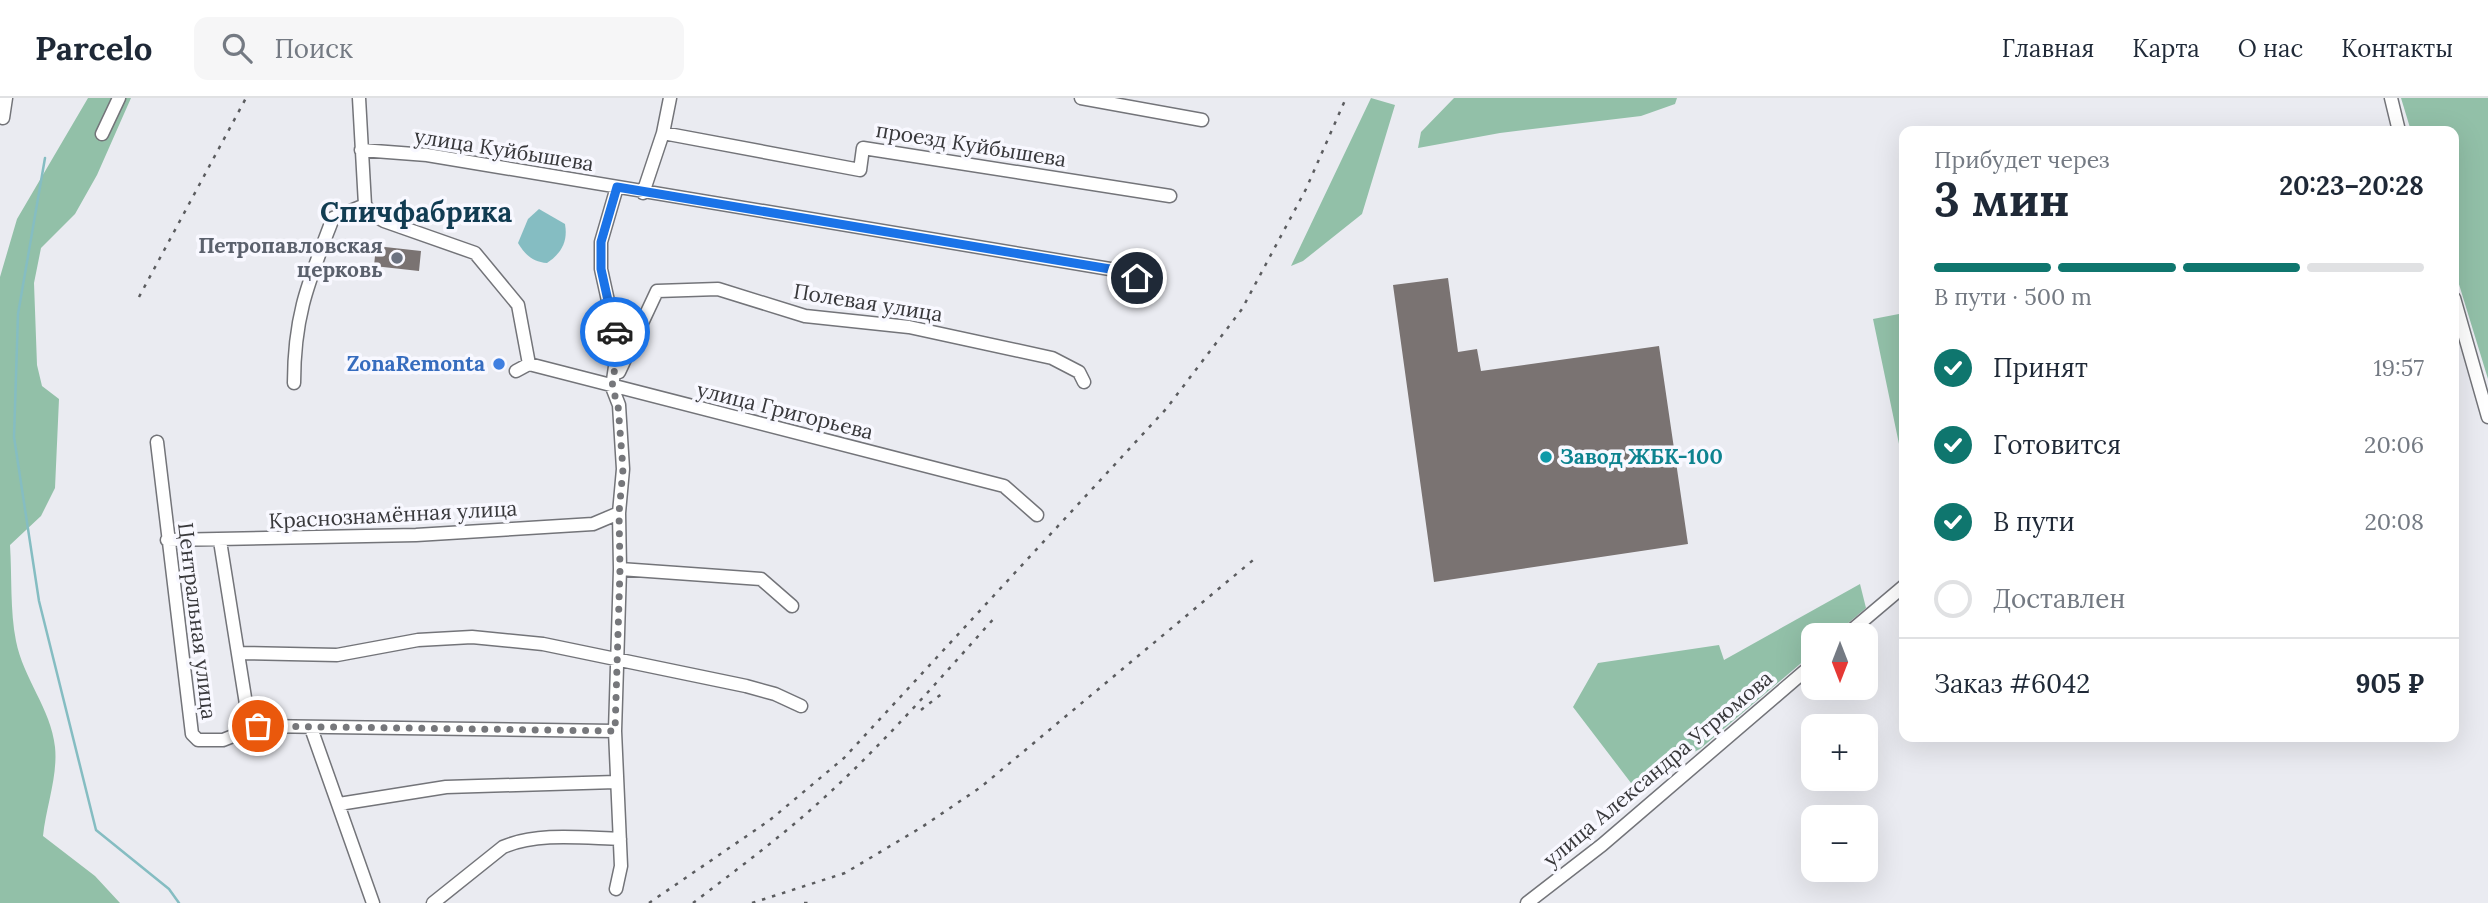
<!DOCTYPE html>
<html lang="ru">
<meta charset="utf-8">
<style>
body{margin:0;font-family:Lora,serif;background:#f6f6f7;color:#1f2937;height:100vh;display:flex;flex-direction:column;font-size:26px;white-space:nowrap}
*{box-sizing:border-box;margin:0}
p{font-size:23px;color:#747a83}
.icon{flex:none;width:38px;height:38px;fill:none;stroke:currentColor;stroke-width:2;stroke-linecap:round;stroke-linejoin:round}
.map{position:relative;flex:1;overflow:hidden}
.sheet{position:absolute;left:1899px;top:28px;width:560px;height:616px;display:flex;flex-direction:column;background:#fff;border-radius:14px;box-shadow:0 7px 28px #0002}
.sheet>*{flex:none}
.needle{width:46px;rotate:180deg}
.tools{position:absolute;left:1801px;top:525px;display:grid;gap:14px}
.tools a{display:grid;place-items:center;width:77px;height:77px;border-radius:14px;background:#fff;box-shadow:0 7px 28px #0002;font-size:35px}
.pin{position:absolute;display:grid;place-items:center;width:60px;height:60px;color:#fff;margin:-30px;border:4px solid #fff;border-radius:50%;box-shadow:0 2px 7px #0007}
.courier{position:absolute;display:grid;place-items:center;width:70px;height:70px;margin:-35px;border:5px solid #1a73e8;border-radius:50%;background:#fff;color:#222;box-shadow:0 2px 9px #0007}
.head em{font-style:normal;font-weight:700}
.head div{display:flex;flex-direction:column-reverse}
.head{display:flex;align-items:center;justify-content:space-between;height:119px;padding:0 35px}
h1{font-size:46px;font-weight:700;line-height:52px}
.bar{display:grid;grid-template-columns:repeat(4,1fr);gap:10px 7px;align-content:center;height:84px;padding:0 35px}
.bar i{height:9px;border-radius:5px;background:#e0e1e3}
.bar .selected{background:#0f766e}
.bar p{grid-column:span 4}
.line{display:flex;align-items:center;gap:18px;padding:0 35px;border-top:2px solid #e0e1e3}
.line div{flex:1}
ol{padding:0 35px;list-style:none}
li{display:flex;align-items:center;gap:21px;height:77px}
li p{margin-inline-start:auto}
li .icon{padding:7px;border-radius:50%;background:#0f766e;color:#fff;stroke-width:4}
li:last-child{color:#747a83}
li i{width:38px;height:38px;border:4px solid #e0e1e3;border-radius:50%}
header{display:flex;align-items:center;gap:42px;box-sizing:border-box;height:98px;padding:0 35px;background:#fff;border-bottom:2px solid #e0e1e3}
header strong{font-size:33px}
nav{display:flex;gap:38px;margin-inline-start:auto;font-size:24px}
.search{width:490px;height:63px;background:#f6f6f7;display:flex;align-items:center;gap:18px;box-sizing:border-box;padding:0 24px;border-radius:14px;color:#747a83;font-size:26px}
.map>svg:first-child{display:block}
.forest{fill:#92c0a8}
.water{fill:#85bdc2}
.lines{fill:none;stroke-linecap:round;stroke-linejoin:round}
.stream{stroke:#85bdc2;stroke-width:2.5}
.building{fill:#7a7372}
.minor-casing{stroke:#737479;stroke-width:15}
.minor{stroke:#fff;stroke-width:12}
.rail{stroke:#5b5c5f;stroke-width:2.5;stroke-dasharray:3.5 7;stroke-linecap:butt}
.done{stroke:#76777b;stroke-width:7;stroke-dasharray:0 12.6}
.route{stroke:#1a73e8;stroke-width:9}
.worship-dot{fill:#6b7280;stroke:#f8f8ff;stroke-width:2.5}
.shop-dot{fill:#3f7fe0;stroke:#f8f8ff;stroke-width:2.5}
.culture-dot{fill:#0f9aa8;stroke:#f8f8ff;stroke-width:2.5}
.labels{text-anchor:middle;stroke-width:7;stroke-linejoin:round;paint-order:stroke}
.street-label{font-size:21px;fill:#38383b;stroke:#f8f8ff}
.worship-label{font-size:21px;font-weight:bold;fill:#5b616d;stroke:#f8f8ff;text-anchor:end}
.shop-label{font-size:21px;font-weight:bold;fill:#366cbe;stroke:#f8f8ff;text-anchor:end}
.culture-label{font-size:21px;font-weight:bold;fill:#0d838f;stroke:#f8f8ff;text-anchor:start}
.district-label{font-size:28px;font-weight:bold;fill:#113c52;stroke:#f8f8ff}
</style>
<header>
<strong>Parcelo</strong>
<div class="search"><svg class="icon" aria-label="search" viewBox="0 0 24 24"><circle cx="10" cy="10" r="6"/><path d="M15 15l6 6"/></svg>Поиск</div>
<nav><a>Главная</a><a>Карта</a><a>О нас</a><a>Контакты</a></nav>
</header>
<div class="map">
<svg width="2488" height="805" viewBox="0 0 2488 805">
<rect width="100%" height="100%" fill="#eaebf1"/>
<path class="forest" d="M88,0H131L97,77L75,116L41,150L34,185L37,267L42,288L59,301L55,390L41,418L10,447C12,478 10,513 16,543C23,580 51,611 55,649C58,678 46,709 43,738L95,778L120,805H0V179L17,121Z
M1371,0L1395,7L1362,116L1303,163L1291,168Z
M1454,0H1677L1675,6L1641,18L1500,35L1418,50L1421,34Z
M2401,0H2488V281L2454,170V33H2411Z
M1904,215V370L1873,221Z
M1860,486L1866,510L1834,537H1813V555L1700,651L1631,685L1573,609L1598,565L1719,547L1724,562Z"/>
<path class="water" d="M539,111L565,126C568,143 562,155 547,165C533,164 525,157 518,145L528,121Z"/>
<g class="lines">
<path class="stream" d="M45,60L18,216L14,339L39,503L96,732L169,791L179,805"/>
</g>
<path class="building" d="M376,148L421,153L419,173L374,168Z
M1448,180L1458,254L1477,251L1481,273L1659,248L1688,446L1434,484L1393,187Z"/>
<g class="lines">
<defs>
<path id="minor" d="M359,0L365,107
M1081,0L1202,22
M2391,0L2399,33
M3,20L6,0
M663,35L860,72L863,50L1170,98
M102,36L119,0
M361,52L427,57L1116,172L1137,180
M643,95L663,35L670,0
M365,107L373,117L384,123L475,155L518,207L529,266
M2454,200L2488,319
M516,273L529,266L1004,388L1037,417
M619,274L657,193L718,191L805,218L909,229L1052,260L1079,274L1084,284
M294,285C294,216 309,183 333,120L365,107
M157,344L192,636L198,642H223L258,628
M167,442L416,437L593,426L619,415
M220,443L246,606L258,628
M620,471L761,481L792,508
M1846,537L1904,488
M238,555L337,557L418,542L472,539L543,546L746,588L775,596L801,608
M258,628L615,633
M311,630L373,805
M339,706L446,689L616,684
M616,791L621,768L615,633L620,471L619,415L623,371L619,307L612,289L618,248L601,171V144L617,89
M433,805L503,749C538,734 583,740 620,741
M1527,805L1602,747L1813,566"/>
</defs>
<use href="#minor" class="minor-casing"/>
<use href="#minor" class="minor"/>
<path class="rail" d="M139,199L246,0
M921,612L944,594
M649,805L770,722L844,660L1166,311L1242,211L1306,91L1346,0
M693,805C731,776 770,747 807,715C876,655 936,585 997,517
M752,805L845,775L922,729L981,689L1258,458
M804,805H808"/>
</g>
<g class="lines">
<path class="done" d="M258,628L615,633L620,471L619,415L623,371L618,307L612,289L618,248L615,234"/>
<path class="route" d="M615,234L601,171V144L617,89L1116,172L1137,180"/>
</g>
<circle class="worship-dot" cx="397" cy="160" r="7"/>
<circle class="shop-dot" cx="499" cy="266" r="7"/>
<circle class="culture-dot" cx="1546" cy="359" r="7"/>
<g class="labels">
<g class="street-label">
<text transform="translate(971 47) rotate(9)" y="7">проезд Куйбышева</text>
<text transform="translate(504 52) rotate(9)" y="7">улица Куйбышева</text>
<text transform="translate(868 205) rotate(9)" y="7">Полевая улица</text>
<text transform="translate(785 313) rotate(14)" y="7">улица Григорьева</text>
<text transform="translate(393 417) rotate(-3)" y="7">Краснознамённая улица</text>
<text transform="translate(197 523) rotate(83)" y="7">Центральная улица</text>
<text transform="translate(1658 671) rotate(-40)" y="7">улица Александра Угрюмова</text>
</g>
<g class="worship-label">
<text x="383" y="155">Петропавловская<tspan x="383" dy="24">церковь</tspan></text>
</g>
<g class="shop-label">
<text x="485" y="273">ZonaRemonta</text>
</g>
<g class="culture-label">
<text x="1560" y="366">Завод ЖБК-100</text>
</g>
<g class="district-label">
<text x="416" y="124">Спичфабрика</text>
</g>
</g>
</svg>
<div class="tools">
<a><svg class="needle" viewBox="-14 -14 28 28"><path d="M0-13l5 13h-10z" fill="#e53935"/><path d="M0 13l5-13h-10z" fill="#747a83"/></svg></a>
<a>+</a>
<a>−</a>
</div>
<div class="pin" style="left:258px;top:628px;background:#ea580c"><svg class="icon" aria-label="bag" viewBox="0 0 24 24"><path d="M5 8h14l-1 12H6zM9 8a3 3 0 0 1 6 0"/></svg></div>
<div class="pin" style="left:1137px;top:180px;background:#1f2937"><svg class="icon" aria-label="home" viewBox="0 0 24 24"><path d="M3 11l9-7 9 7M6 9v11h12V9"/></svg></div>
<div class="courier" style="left:615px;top:234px"><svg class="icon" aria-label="car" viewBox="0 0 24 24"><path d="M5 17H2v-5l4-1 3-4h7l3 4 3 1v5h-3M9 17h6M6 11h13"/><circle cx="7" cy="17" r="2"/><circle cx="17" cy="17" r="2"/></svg></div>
<section class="sheet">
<div class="head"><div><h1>3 мин</h1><p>Прибудет через</p></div><em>20:23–20:28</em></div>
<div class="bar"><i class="selected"></i><i class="selected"></i><i class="selected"></i><i></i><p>В пути · 500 m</p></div>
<ol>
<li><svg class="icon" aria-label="check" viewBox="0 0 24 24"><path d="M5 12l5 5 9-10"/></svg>Принят<p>19:57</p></li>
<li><svg class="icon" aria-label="check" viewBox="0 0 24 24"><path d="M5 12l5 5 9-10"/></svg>Готовится<p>20:06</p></li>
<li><svg class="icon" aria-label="check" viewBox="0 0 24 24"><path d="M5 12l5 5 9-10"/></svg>В пути<p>20:08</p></li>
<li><i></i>Доставлен</li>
</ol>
<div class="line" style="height:91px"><div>Заказ #6042</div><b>905 ₽</b></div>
</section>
</div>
